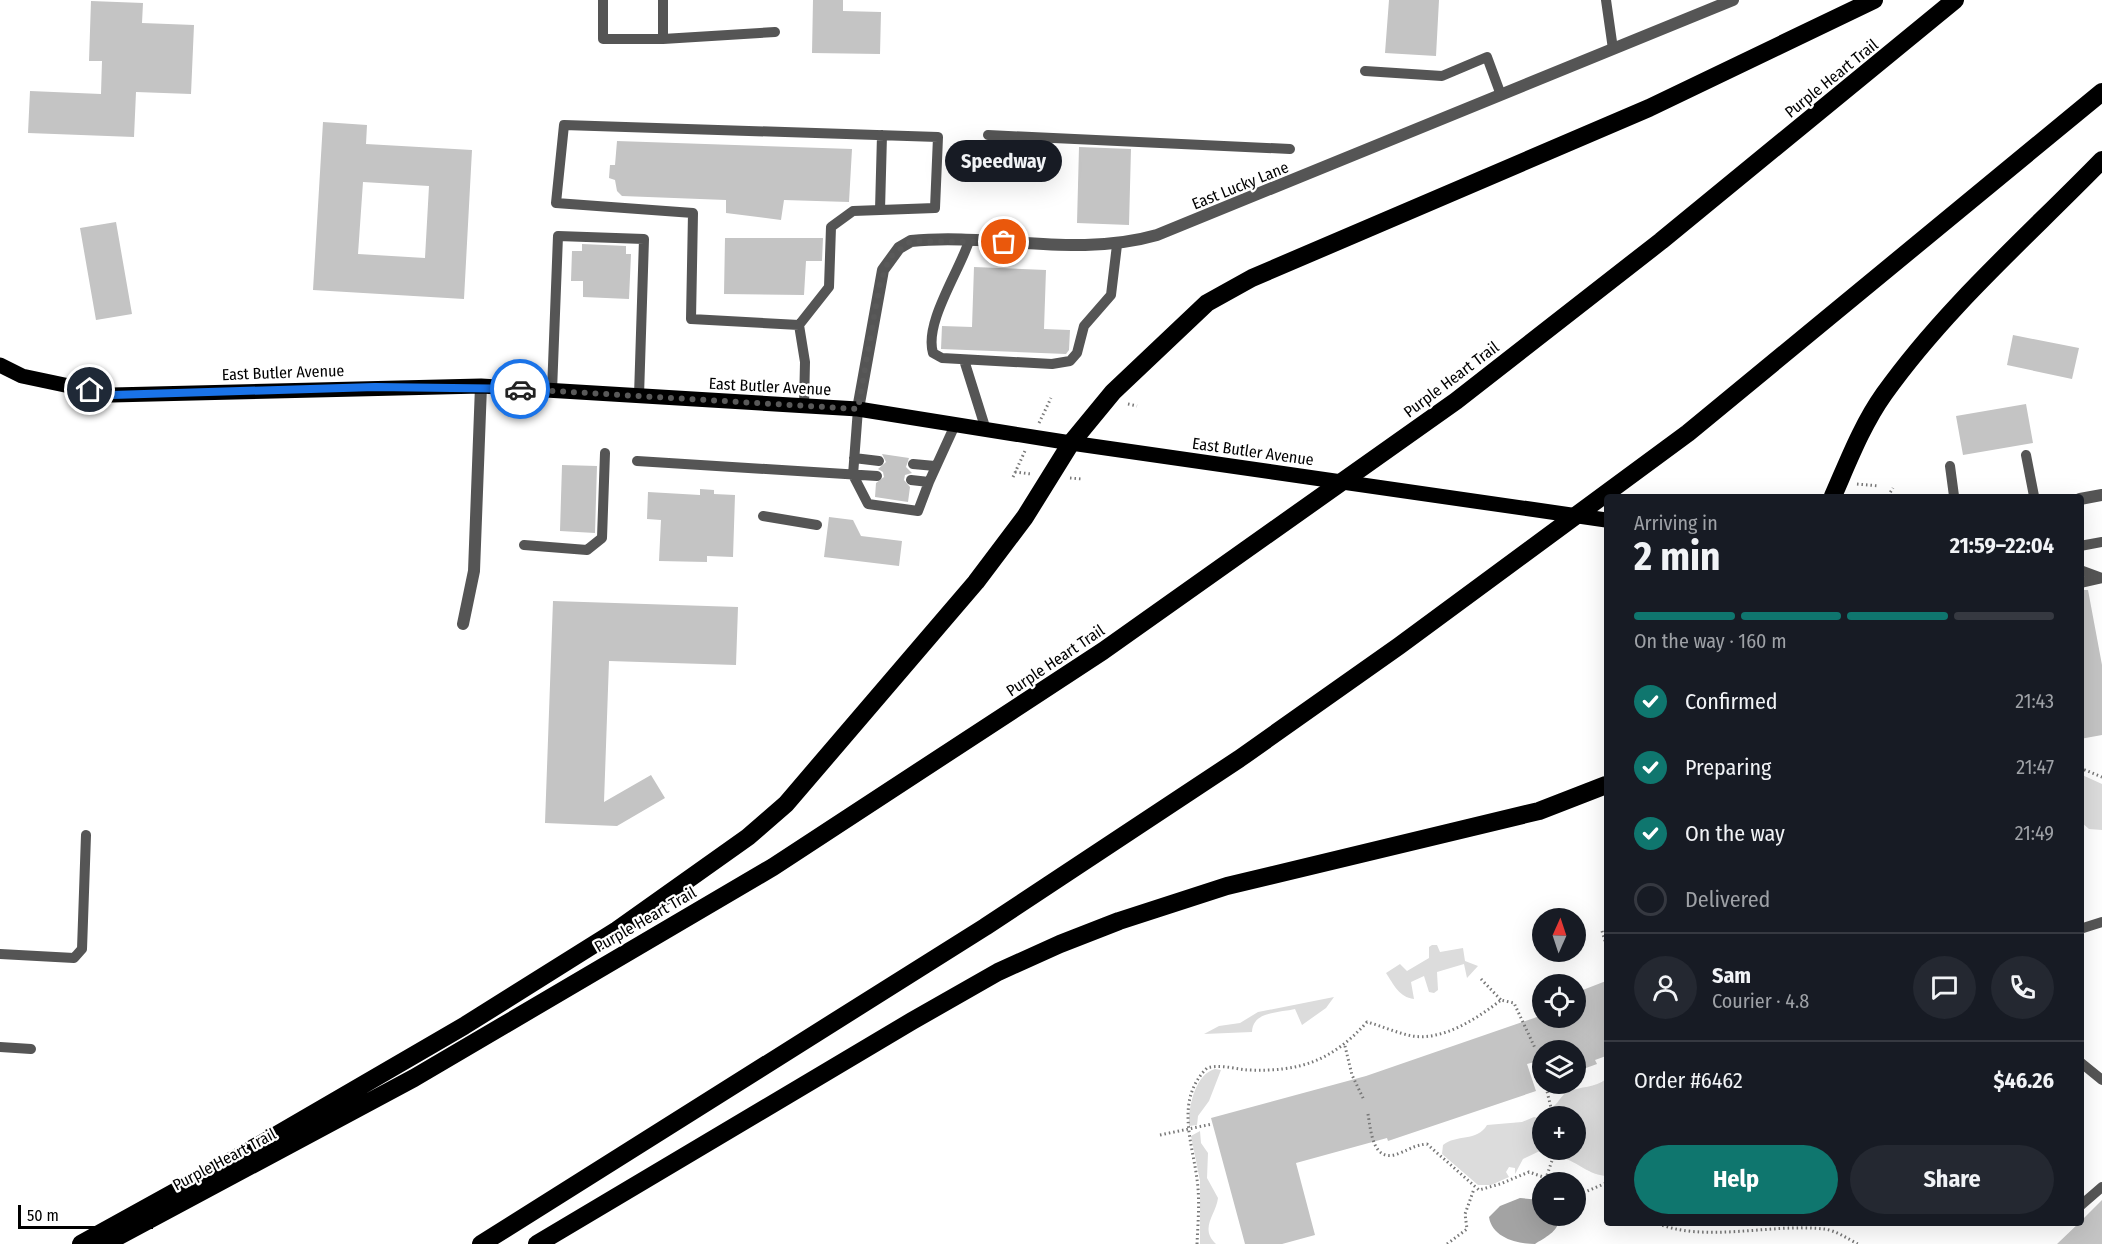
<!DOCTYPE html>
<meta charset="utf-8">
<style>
body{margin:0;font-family:"Fira Sans Condensed",sans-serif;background:#242831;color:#f1f3f6;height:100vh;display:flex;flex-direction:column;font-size:22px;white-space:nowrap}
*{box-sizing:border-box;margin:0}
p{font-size:20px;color:#9ea1a6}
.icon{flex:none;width:33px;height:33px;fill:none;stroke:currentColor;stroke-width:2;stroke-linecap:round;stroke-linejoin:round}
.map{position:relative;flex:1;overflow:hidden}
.details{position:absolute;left:1604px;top:494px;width:480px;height:732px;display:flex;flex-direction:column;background:#171b24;border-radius:6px;box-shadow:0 6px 24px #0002}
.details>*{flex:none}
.needle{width:39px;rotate:3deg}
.buttons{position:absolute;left:1532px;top:908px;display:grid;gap:12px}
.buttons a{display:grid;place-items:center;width:54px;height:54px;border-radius:50%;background:#171b24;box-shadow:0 6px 24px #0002;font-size:30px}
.scale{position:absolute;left:18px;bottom:15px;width:135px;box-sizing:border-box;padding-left:6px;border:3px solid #000;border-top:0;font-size:16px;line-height:21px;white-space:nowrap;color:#000;-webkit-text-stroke:4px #fff;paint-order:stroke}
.pin{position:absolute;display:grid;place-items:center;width:51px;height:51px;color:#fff;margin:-26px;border:3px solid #fff;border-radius:50%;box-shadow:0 2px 6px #0007}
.courier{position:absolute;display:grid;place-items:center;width:60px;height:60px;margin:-30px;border:4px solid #1a73e8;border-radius:50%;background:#fff;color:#222;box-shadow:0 2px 8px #0007}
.bubble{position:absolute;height:42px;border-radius:21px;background:#171b24;box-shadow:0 6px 24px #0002;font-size:20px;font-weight:700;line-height:42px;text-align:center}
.head em{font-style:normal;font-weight:700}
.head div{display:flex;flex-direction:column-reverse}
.head{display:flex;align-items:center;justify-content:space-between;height:102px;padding:0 30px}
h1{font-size:39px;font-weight:700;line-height:45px}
.bar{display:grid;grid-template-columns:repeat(4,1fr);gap:9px 6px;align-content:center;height:72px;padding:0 30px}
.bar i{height:8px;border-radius:4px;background:#363941}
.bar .on{background:#0f766e}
.bar p{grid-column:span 4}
.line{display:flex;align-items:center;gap:15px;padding:0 30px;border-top:2px solid #363941}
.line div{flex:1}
.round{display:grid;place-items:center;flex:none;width:63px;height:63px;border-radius:32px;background:#242831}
ol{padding:0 30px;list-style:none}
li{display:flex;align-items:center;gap:18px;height:66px}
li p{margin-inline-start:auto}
li .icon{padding:6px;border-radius:50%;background:#0f766e;color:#fff;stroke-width:4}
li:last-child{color:#9ea1a6}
li i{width:33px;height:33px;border:3px solid #363941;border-radius:50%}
.button{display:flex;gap:12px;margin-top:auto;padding:12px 30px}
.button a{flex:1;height:69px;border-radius:36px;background:#0f766e;color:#fff;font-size:24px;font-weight:700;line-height:69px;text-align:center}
.button a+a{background:#242831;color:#f1f3f6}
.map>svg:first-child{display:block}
.green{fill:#dcdcdc}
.water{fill:#a3a3a3}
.building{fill:#c4c4c4;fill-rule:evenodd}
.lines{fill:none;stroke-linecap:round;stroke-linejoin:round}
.path{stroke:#777;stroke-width:3;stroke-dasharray:1.5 3;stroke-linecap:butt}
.service{stroke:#555;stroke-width:10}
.minor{stroke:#555;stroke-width:12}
.tertiary{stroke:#555;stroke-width:12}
.primary{stroke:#000;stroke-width:15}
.motorway{stroke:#000;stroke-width:18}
.done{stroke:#595959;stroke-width:6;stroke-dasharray:0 10.8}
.route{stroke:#1a73e8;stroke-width:8}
.labels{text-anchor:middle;stroke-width:4.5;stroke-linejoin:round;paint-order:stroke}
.street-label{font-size:16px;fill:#000;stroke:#fff}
</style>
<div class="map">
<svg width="2102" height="1244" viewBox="0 0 2102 1244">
<rect width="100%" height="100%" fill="#fff"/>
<path class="green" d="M2080,774L2102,784V830L2089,829L2081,822Z
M1432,945H1437L1440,952L1463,948L1465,961L1478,966L1467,978L1464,964L1437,972L1438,990L1434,993L1429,992L1424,976L1411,982L1414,999C1399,997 1394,985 1386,973L1400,964L1407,971L1429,958V947Z
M1334,997L1326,1008L1302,1025L1295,1009C1278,1013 1253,1011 1252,1032L1204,1034L1219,1026L1240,1023L1258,1012Z
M1215,1069L1221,1070L1209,1101L1198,1116L1197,1125L1189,1126C1188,1108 1195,1074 1215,1069Z
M1606,1079V1176H1605C1584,1173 1577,1160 1558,1157L1559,1149H1575V1116H1556L1554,1106C1559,1102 1562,1094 1568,1092C1581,1086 1595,1088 1606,1079Z
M1534,1117L1542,1119V1149H1544L1523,1159L1515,1174V1168L1509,1167L1506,1172L1509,1177L1491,1185H1478L1442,1154L1443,1145C1456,1134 1477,1142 1487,1125L1522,1122Z
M1200,1131L1201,1143L1208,1153L1207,1178L1218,1198C1216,1215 1199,1228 1216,1244H1200V1181L1191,1136Z"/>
<path class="water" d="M1520,1198L1541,1200L1542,1215H1558C1562,1230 1546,1237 1535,1244C1518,1244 1492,1238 1489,1217L1500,1206Z"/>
<path class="building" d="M813,0H843V11L881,12L880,54L812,53Z
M1389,0H1439L1436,56L1385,53Z
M91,1L143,3L142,23L194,25L191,94L136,92L134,137L28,133L30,91L101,94L102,61H89Z
M323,122L367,125L366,144L472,150L464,299L313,290ZM363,182L429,186L425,258L358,254Z
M617,141L852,149L849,202L784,200L781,220L726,213V200L622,196L617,191L615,180L609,178L610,165H615Z
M1079,147L1131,149L1129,225L1077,223Z
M116,222L132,314L96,320L80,228Z
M725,238H823L822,261H806L804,295L724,294Z
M582,244L626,246V254H631L629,299L583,297V281H571L572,251H582Z
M974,267L1046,270L1044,329L1070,330L1069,350L1066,354L941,349L942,326L972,327Z
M2013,335L2079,348L2072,379L2007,365Z
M2026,404L2033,443L1963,455L1956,416Z
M882,454L909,458L906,467L912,473L905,475L904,480L910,487L908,502L875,497L876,483L884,477L883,472L878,469L886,462Z
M562,465L597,466L595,533L560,531Z
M700,489L714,490V494L735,495L733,557L707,556V562L659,561L661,520L647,519L648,492L700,495Z
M829,517L853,520L861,536L902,541L899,566L824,557Z
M2080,590H2088L2102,665V735L2080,739Z
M553,601L738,607L736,665L609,661L604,802L651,775L665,798L617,826L545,823Z
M1606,981V1056L1595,1060L1597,1064L1575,1072V1050H1542V1060L1527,1064L1536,1091L1388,1141L1387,1138L1296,1163L1315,1235L1282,1244H1245L1211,1118L1366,1076L1537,1017H1575V993Z
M2102,1200V1244H2057L2080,1222Z"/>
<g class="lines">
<path class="path" d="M1128,404L1137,406
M1039,423L1051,398
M1015,472L1031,474
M1013,477L1025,451
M1070,478L1082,479
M1857,484L1879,486
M1888,496L1893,488
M2080,768L2102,777
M1602,931L1606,944
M1481,979L1502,1001
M1345,1046L1352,1075L1364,1100
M1539,1061L1542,1072
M1545,1083L1553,1116
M1368,1114C1371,1132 1373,1165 1400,1153C1410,1149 1415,1145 1427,1144L1479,1190L1500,1184L1529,1172L1546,1178L1556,1149
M1160,1135L1212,1124
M1546,1178L1553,1182
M1575,1194L1578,1195L1606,1183
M1654,1222C1703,1244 1769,1223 1824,1229C1835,1230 1848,1239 1858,1244
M1197,1244C1198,1222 1200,1200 1197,1179C1192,1141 1175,1100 1207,1068C1220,1064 1235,1069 1248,1070C1300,1072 1332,1061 1367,1022C1382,1026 1397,1033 1412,1036C1443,1041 1478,1018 1501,1000L1514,1003L1535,1048
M1447,1244L1467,1229L1465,1214L1474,1189"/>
<path class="service" d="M603,0V39H663
M663,0V39L775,32
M1606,0L1613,49
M1365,71L1442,76L1487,57L1501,95
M988,135L1290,149
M880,210L882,135
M969,241C959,272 924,323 933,353L942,358L1052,364L1070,361L1077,353L1084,326L1111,295L1117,245
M799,325L829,287L831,227L853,211L935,208L938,137L564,125L556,203L693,213L691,319L799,325L805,362L804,406
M964,360L986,430
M552,391L558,236L644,239L639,396
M858,409L853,475L868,504L918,511L929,482
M2026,455L2034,496
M854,458L879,461
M637,461L877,476
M913,464L935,466
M1950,466L1954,496
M911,480L929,482L955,425
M763,516L817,525
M524,545L587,550L602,538L605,453
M2080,546L2102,542
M2080,570L2102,578
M2080,583L2102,578
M2080,929L2102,922
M0,954L74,958L82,949L86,835
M0,1047L31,1049
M2080,1062L2102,1080
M2080,1206L2102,1187"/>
<path class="minor" d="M463,624L474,571L481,386"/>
<path class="tertiary" d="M858,409L883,270L899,248L911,241C993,233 1077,258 1157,235L1733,0
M2080,499L2102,495"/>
<path class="primary" d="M0,365L22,376L112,395L481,386L858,409L1071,443L1606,520"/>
<path class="motorway" d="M1833,496C1848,462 1862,425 1884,394C1946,307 2028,236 2102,160
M81,1244L251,1150L464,1026L617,930L748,837L786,804L976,582L1025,517L1071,443L1113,392L1207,303L1252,278L1649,108L1874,0
M104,1244L414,1078L773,867L1103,651L1456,401L1661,241L1955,0
M481,1244L985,927L1239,759L1399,646L1688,433L2102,92
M537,1244L912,1021L998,972L1060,944L1119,921L1227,886L1539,811L1606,785"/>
</g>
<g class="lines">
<path class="done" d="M520,389L858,409L880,283L890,257L911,241L1004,242"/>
<path class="route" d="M90,390L112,395L375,387L520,389"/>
</g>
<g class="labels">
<g class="street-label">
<text transform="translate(1831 78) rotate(-39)" y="6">Purple Heart Trail</text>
<text transform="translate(1240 185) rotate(-22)" y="6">East Lucky Lane</text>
<text transform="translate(283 372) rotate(-2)" y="6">East Butler Avenue</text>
<text transform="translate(1451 379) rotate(-37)" y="6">Purple Heart Trail</text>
<text transform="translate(770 386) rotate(3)" y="6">East Butler Avenue</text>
<text transform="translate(1253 451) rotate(8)" y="6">East Butler Avenue</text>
<text transform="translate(1055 660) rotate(-34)" y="6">Purple Heart Trail</text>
<text transform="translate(645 919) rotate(-30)" y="6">Purple Heart Trail</text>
<text transform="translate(224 1159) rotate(-28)" y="6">Purple Heart Trail</text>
</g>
</g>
</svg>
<div class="buttons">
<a><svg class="needle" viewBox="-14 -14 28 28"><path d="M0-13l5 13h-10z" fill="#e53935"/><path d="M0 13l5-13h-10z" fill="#9ea1a6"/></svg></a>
<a><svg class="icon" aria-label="locate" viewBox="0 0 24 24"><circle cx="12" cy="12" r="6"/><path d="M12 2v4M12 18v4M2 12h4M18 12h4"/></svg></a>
<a><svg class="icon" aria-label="layers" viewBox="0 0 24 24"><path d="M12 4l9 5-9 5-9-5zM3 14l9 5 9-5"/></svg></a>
<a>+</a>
<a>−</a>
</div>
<div class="scale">50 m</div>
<div class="pin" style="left:1004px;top:242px;background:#ea580c"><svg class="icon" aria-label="bag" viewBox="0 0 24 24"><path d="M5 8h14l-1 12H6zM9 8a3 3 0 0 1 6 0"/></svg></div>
<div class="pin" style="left:90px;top:390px;background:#1f2937"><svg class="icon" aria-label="home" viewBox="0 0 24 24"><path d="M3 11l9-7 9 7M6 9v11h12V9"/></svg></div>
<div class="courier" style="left:520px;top:389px"><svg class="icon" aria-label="car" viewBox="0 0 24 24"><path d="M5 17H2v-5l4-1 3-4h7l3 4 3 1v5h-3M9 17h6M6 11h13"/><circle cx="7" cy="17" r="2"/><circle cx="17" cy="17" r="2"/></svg></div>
<div class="bubble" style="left:945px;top:140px;width:117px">Speedway</div>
<section class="details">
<div class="head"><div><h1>2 min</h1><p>Arriving in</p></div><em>21:59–22:04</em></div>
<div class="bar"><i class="on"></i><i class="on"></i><i class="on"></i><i></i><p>On the way · 160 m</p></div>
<ol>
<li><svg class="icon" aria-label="check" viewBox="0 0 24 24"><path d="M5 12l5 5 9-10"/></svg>Confirmed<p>21:43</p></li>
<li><svg class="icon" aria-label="check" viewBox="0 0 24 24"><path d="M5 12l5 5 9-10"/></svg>Preparing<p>21:47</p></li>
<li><svg class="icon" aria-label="check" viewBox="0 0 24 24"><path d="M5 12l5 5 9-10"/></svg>On the way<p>21:49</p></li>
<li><i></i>Delivered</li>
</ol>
<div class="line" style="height:108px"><a class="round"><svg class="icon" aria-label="person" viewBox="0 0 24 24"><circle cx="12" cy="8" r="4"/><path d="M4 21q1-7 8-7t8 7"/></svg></a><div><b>Sam</b><p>Courier · 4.8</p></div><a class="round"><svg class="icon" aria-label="chat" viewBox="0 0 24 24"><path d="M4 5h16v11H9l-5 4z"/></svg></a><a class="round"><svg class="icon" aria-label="phone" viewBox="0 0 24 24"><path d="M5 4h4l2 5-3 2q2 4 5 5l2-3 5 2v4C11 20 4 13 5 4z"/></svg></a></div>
<div class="line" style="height:78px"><div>Order #6462</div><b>$46.26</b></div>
<div class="button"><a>Help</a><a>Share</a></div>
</section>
</div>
